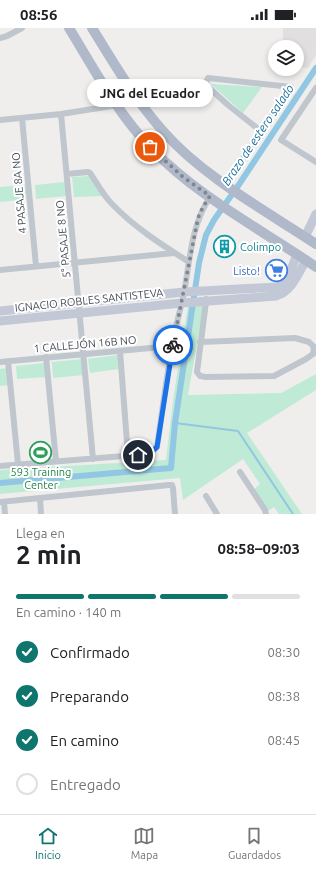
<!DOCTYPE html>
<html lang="es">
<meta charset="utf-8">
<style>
body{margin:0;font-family:Ubuntu,sans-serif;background:#f6f6f6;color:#202124;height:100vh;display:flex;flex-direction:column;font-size:15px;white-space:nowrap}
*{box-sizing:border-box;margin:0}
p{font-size:13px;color:#757577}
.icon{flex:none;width:22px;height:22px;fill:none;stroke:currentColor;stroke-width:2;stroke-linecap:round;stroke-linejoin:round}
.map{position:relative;height:486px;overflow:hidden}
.details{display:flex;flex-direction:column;background:#fff;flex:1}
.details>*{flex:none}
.fabs{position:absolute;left:268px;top:12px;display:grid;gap:8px}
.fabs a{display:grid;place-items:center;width:36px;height:36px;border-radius:50%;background:#fff;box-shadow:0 2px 6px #0003;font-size:20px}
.pin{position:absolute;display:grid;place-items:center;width:34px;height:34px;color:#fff;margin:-17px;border:2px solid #fff;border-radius:50%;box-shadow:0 1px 4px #0007}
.courier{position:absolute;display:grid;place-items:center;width:40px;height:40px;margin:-20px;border:3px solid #1a73e8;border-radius:50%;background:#fff;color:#222;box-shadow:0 1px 5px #0007}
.bubble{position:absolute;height:28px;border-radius:14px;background:#fff;box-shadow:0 2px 6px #0003;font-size:13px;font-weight:700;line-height:28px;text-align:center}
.headline em{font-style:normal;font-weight:700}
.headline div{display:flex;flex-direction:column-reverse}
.headline{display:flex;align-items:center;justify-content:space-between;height:68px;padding:0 16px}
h1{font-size:26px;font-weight:700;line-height:30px}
.bar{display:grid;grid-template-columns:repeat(4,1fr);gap:6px 4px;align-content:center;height:48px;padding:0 16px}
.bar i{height:5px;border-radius:3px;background:#e0e0e0}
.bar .selected{background:#0f766e}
.bar p{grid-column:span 4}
ol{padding:0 16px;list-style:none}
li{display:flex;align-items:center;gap:12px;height:44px}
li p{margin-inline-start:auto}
li .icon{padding:4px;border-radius:50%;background:#0f766e;color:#fff;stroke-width:4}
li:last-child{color:#757577}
li i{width:22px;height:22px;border:2px solid #e0e0e0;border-radius:50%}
.status{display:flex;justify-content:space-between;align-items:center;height:28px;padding:0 20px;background:#fff;direction:ltr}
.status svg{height:11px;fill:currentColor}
.menu{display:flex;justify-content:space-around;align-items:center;height:56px;border-top:1px solid #e0e0e0;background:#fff;font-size:11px;color:#757577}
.menu a{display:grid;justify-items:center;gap:2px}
.menu .selected{color:#0f766e}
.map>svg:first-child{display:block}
.education{fill:#e1dfdf}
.green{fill:#bfead6}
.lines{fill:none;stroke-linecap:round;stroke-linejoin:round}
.stream{stroke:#91c7e3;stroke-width:2}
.canal{stroke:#91c7e3;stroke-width:6}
.street{stroke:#bfc6ce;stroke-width:6}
.secondary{stroke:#c2c8d5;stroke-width:9}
.primary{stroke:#b0b9ca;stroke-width:10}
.done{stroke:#82868d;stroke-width:4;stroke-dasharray:0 7.2}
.route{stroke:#1a73e8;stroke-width:5}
.labels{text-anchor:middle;stroke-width:4;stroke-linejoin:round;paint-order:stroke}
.street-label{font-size:11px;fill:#474e59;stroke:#fff}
.culture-label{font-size:11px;fill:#0d838f;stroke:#fff;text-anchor:start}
.shop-label{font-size:11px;fill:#366cbe;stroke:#fff;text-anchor:end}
.leisure-label{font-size:11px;fill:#27864d;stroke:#fff}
.water-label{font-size:12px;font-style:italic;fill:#1a6e9a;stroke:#fff}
</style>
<div class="status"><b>08:56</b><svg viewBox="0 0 49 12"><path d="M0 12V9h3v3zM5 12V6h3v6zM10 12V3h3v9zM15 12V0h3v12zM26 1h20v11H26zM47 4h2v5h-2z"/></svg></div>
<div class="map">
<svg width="316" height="486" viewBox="0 0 316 486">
<rect width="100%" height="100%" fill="#f0eeed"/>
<path class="education" d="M283,0H316V27L308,40L297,38V19H283Z"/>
<path class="green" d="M211,56L262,59L243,85Z
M89,148L97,161L103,168L74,169L72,149Z
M65,154L66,168L36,171L35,157Z
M27,157L29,171L0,174V159Z
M204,276L188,367L281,365L316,346V362L247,405L302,486H279L274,479L268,483L253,462L260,456L243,431L183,472L180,450L0,466V442L166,432L173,372L188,277Z
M118,327L119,341L90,345L88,331Z
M82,331L84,347L53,350L52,334Z
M45,335L47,349L17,351L16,338Z
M7,340L9,357L0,358V341Z"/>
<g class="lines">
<path class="stream" d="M175,395L238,403L293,486"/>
<path class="canal" d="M0,455L171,440L175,395L199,235L206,207L214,192L240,155L316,40"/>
<path class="street" d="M0,10L7,8L22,0
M316,60L281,112L316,134
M61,86L93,431
M22,90L36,238
M0,92L61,86L118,77
M67,146L88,144L90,145C97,155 103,167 112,176C134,199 162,217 189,234
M226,156L291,59L208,50L206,54L207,58L228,77L262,104
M0,242L174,225
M200,314L295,310L309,314L314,319L313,326L306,331L274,348L206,349L200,348L197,344L206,274V271
M120,323L128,428
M46,329L56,433
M8,333L18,436
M0,334L172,318
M0,438L149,426L157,419C162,385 166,352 172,319C175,301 180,283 184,265C190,232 191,197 210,169
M240,444L265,482L266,486
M206,468L217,486
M40,470L41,486
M0,474L169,457H172L173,460L175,486
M4,474L5,486"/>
<path class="secondary" d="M305,209L316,186
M0,283L184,264L277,259C289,254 292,238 297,226
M0,293L182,275L276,268C292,263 298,246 306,232"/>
<path class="primary" d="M69,0C94,41 118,86 151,120C198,169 261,201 316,239
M92,0C114,35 135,72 163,103C202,148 266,183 316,216"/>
</g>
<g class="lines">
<path class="done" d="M150,119L183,149L210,168L203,179L198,190L173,317"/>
<path class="route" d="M138,427L149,426L157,419L173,317"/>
</g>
<defs>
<symbol id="building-ring" viewBox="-11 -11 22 22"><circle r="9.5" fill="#fff" stroke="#0f9aa8" stroke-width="1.5"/><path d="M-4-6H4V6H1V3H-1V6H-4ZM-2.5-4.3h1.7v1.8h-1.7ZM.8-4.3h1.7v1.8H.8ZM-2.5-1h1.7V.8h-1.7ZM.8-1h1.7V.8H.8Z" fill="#0f9aa8"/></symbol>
<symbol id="supermarket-ring" viewBox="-11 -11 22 22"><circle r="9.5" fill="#fff" stroke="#3f7fe0" stroke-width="1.5"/><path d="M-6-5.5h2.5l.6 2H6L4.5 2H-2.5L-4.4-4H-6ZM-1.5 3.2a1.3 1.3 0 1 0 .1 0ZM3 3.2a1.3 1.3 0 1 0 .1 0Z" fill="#3f7fe0"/></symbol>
<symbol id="stadium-ring" viewBox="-11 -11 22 22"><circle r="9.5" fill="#fff" stroke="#2e9e5b" stroke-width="1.5"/><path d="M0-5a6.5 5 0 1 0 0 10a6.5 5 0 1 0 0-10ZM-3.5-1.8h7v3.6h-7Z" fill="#2e9e5b"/></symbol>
</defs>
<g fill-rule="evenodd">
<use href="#building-ring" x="212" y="206" width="25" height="25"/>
<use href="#supermarket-ring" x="264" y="230" width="25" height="25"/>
<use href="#stadium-ring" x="28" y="412" width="25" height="25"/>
</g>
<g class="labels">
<g class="street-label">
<text transform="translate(19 165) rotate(-95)" y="4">4 PASAJE 8A NO</text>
<text transform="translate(63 211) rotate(-95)" y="4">5° PASAJE 8 NO</text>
<text transform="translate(89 272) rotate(-6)" y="4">IGNACIO ROBLES SANTISTEVA</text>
<text transform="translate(85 316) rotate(-5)" y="4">1 CALLEJÓN 16B NO</text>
</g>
<g class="culture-label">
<text x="240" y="223">Colimpo</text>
</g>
<g class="shop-label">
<text x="260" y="247">Listo!</text>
</g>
<g class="leisure-label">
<text x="41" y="448">593 Training<tspan x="41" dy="13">Center</tspan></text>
</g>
<g class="water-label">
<text transform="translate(258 107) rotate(-56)" y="4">Brazo de estero salado</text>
</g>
</g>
</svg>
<div class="fabs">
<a><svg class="icon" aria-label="layers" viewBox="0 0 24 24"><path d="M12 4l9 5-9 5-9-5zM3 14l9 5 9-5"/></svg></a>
</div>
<div class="pin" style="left:150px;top:119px;background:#ea580c"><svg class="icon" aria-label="bag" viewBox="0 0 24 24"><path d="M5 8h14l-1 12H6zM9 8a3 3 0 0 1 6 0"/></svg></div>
<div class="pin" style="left:138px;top:427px;background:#1f2937"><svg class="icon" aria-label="home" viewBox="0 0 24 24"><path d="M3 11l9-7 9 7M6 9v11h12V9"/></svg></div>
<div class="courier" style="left:173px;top:317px"><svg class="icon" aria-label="bike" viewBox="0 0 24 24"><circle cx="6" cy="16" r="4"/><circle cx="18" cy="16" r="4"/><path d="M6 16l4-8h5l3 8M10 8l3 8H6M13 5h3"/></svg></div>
<div class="bubble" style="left:87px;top:51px;width:126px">JNG del Ecuador</div>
</div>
<section class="details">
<div class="headline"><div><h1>2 min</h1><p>Llega en</p></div><em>08:58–09:03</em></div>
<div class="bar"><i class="selected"></i><i class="selected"></i><i class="selected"></i><i></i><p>En camino · 140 m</p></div>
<ol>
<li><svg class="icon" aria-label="check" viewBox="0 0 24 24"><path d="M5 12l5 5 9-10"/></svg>Confirmado<p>08:30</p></li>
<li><svg class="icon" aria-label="check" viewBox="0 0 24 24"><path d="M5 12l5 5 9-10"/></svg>Preparando<p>08:38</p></li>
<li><svg class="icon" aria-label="check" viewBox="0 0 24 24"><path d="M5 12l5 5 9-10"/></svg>En camino<p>08:45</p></li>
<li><i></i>Entregado</li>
</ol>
</section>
<nav class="menu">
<a class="selected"><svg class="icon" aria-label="home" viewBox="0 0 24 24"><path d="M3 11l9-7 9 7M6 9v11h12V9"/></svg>Inicio</a>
<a><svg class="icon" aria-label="map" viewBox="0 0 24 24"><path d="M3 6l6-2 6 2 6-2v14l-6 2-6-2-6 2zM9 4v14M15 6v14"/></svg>Mapa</a>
<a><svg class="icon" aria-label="saved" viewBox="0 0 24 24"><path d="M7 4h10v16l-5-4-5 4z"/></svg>Guardados</a>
</nav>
